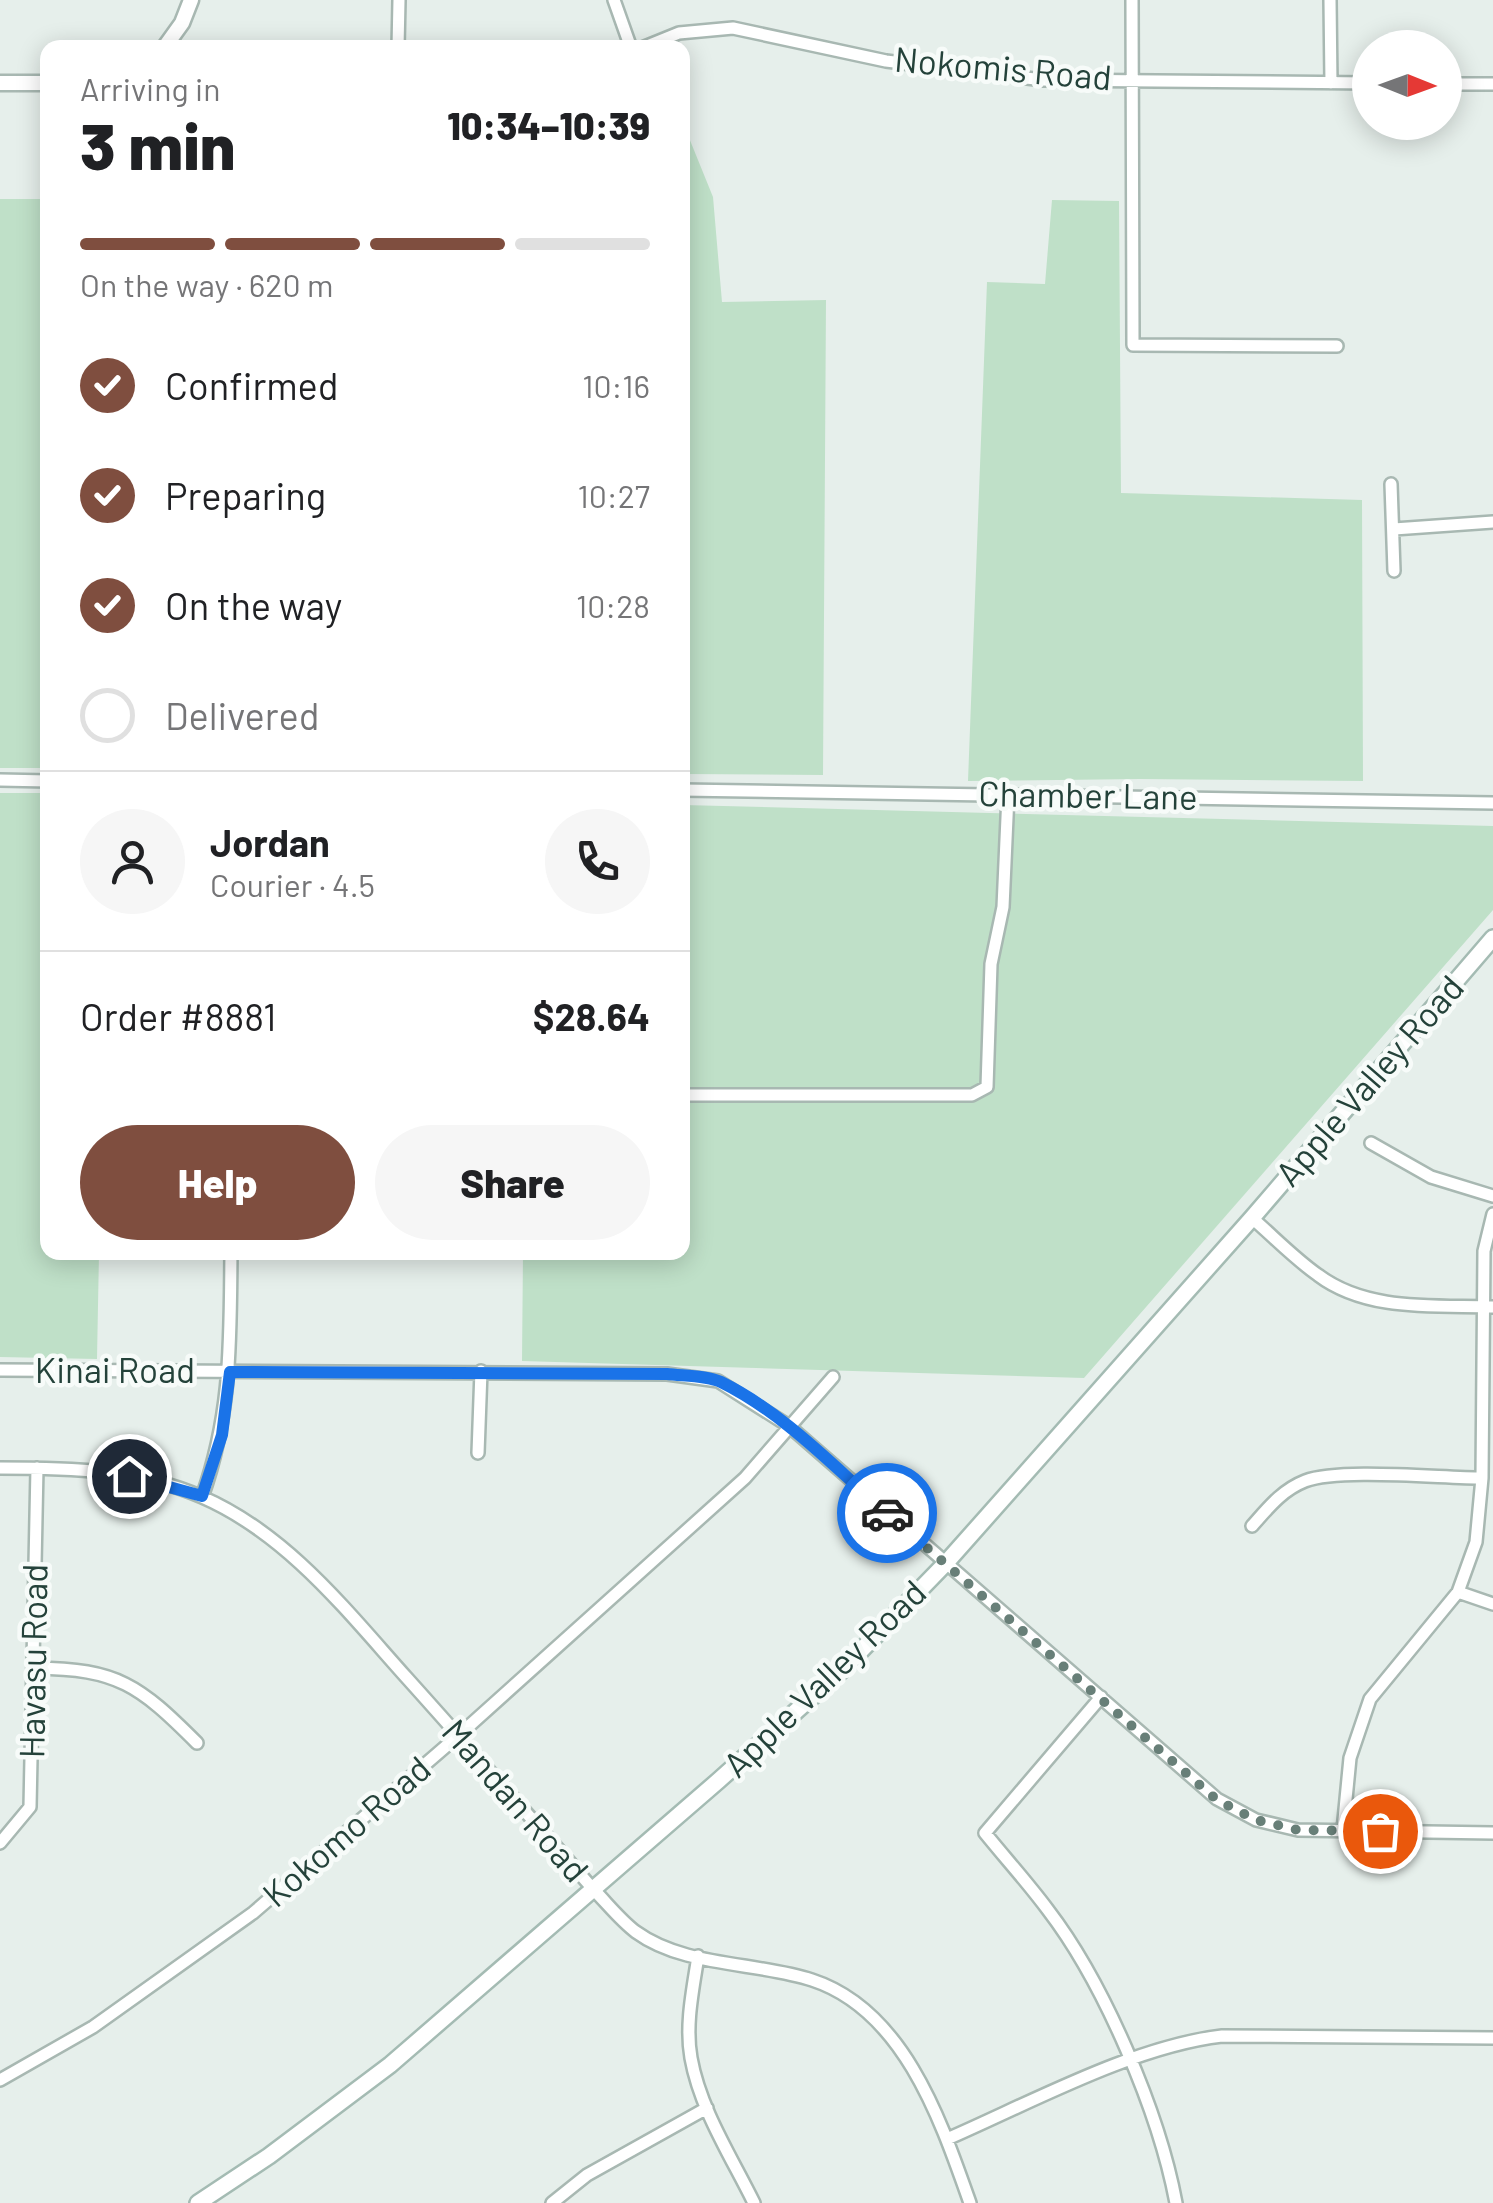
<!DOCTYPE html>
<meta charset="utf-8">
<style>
body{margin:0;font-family:Barlow,sans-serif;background:#f6f6f6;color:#202124;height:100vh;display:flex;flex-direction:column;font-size:38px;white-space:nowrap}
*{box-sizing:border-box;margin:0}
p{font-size:32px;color:#757577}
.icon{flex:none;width:55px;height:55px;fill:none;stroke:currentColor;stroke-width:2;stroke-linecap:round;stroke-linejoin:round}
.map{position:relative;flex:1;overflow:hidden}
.sheet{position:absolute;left:40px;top:40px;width:650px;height:1220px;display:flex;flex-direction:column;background:#fff;border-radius:20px;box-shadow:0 5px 25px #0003}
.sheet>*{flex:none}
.needle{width:65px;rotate:91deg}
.tools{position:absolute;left:1352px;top:30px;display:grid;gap:20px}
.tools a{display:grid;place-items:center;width:110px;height:110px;border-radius:50%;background:#fff;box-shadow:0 5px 25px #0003;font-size:50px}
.pin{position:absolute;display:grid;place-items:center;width:85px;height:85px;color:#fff;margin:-42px;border:5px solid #fff;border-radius:50%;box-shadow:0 2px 10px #0007}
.courier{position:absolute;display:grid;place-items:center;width:100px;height:100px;margin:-50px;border:8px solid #1a73e8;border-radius:50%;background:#fff;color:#222;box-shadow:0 2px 12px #0007}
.overview em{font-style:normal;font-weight:800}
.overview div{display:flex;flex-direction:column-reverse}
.overview{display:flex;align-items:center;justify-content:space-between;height:170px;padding:0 40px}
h1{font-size:65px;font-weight:800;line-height:75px}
.bar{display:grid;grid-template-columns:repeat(4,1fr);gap:15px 10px;align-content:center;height:120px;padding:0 40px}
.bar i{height:12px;border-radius:8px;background:#e0e0e0}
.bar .on{background:#7f4e3f}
.bar p{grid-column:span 4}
.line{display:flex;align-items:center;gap:25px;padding:0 40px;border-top:2px solid #e0e0e0}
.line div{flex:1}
.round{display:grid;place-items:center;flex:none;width:105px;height:105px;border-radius:52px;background:#f6f6f6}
ol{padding:0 40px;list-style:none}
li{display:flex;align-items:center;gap:30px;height:110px}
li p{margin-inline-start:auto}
li .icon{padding:10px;border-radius:50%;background:#7f4e3f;color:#fff;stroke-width:4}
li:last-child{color:#757577}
li i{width:55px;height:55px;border:5px solid #e0e0e0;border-radius:50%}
.primary-button{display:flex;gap:20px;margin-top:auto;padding:20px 40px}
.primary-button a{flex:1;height:115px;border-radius:60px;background:#7f4e3f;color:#fff;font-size:40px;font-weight:800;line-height:115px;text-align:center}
.primary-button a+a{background:#f6f6f6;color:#202124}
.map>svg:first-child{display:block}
.green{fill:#bfe0c8}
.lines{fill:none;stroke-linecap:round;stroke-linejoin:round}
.minor-casing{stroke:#a8b8b2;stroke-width:16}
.tertiary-casing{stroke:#a8b8b2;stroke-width:19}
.secondary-casing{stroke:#a4bbb3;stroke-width:20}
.minor{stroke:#fff;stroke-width:11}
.tertiary{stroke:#fff;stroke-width:14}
.secondary{stroke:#fff;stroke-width:15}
.done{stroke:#687f78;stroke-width:10;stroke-dasharray:0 18}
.route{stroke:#1a73e8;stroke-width:12}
.labels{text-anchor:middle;stroke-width:9;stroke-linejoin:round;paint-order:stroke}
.street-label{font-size:35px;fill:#24423a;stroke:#f7fbf9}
</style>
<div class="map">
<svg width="1493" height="2203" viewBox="0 0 1493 2203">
<rect width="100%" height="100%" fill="#e6efeb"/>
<path class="green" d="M683,123L713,197L722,302L826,300L823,775L683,774Z
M0,199H47V768H0Z
M1052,200L1119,201L1121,493L1362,500L1363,781L1140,779L968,781L987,282L1045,284Z
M0,793H47L48,1252L99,1253L97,1359L0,1357Z
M683,805L1493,826V910L1084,1378L522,1361L523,1253L682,1252Z"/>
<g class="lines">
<defs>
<path id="minor" d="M614,0L631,48
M1132,0L1133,345L1337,346
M1330,0L1331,83
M398,48L399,0
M642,48L679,33L733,28L886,61L1043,80L1370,83
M1445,84H1493
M1391,484L1394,571
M1394,529L1493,522
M0,780L48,781
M682,790L1493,803
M682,1095H972L987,1087L991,964L1003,907L1008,795
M1371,1143L1431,1177L1493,1196
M1252,1218C1274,1237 1295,1259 1318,1275C1367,1312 1435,1305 1493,1307
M0,1370L667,1374L718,1381L789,1426L1217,1799L1256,1820L1298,1830L1493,1833
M478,1453L481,1371
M0,1468C68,1468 139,1469 202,1497C287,1534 346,1610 406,1677C469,1747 531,1818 593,1889C607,1903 620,1920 636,1932C684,1967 757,1962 812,1980C904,2010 941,2121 970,2203
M202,1497C232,1413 230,1340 231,1252
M1252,1526C1268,1508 1282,1490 1305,1481C1340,1468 1440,1478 1482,1478
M1458,1592L1493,1604
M35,1668C118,1669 139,1685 197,1743
M1101,1697L985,1833C1006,1859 1028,1883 1048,1910C1104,1983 1159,2112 1176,2203
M1343,1830L1350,1758L1370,1699L1458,1592L1476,1542L1482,1478L1484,1251L1493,1214
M0,1843L30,1807L37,1468
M698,1956C693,1989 685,2025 691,2058C700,2109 732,2158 754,2203
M0,2080L93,2027L253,1913L459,1735L745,1478L833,1377
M947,2139C1030,2103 1134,2046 1222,2036L1493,2038
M552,2203L587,2175L707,2108"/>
<path id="tertiary" d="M164,48L182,23L191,0
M0,83H48"/>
<path id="secondary" d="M198,2203L269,2156L390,2065L718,1781L842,1670L945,1564L1252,1218L1493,938"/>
</defs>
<use href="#minor" class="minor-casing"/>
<use href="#tertiary" class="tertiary-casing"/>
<use href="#secondary" class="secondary-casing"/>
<use href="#minor" class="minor"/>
<use href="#tertiary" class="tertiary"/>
<use href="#secondary" class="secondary"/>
</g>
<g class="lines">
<path class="done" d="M887,1513L1217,1800L1256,1820L1298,1830L1380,1831"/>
<path class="route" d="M129,1476L202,1496L222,1435L230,1372L667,1374C683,1376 706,1375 721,1382C784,1413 835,1468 887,1513"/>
</g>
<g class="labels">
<g class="street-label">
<text transform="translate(1003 69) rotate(5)" y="12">Nokomis Road</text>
<text transform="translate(1088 796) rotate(1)" y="12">Chamber Lane</text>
<text transform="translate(1370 1081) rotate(-49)" y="12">Apple Valley Road</text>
<text x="115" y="1383">Kinai Road</text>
<text transform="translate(34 1661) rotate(-89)" y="12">Havasu Road</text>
<text transform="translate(825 1679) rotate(-44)" y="12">Apple Valley Road</text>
<text transform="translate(515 1801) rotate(49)" y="12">Mandan Road</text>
<text transform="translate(347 1832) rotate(-41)" y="12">Kokomo Road</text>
</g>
</g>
</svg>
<div class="tools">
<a><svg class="needle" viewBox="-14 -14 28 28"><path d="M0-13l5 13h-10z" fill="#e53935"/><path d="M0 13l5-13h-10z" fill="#757577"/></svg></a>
</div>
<div class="pin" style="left:1380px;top:1831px;background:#ea580c"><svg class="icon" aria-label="bag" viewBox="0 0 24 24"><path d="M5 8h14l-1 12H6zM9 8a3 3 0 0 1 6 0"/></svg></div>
<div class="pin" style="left:129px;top:1476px;background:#1f2937"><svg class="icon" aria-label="home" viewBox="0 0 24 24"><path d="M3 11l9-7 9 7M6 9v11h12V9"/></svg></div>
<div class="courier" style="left:887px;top:1513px"><svg class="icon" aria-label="car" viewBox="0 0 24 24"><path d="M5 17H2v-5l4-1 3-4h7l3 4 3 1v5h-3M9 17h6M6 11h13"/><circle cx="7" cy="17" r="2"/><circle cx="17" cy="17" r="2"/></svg></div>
<section class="sheet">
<div class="overview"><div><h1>3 min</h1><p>Arriving in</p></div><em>10:34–10:39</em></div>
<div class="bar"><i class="on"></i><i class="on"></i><i class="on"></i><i></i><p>On the way · 620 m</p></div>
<ol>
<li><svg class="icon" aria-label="check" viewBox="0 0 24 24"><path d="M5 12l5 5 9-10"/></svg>Confirmed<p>10:16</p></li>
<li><svg class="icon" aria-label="check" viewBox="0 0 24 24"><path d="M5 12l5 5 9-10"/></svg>Preparing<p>10:27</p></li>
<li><svg class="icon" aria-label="check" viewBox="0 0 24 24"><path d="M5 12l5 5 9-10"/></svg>On the way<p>10:28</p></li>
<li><i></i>Delivered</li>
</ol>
<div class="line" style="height:180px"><a class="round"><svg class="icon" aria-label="person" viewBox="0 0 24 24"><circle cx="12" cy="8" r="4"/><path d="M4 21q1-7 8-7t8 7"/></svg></a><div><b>Jordan</b><p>Courier · 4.5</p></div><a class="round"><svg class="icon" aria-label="phone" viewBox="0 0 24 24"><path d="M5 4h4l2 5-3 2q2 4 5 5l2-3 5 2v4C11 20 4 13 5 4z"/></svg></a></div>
<div class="line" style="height:130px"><div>Order #8881</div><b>$28.64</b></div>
<div class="primary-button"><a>Help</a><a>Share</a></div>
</section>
</div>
